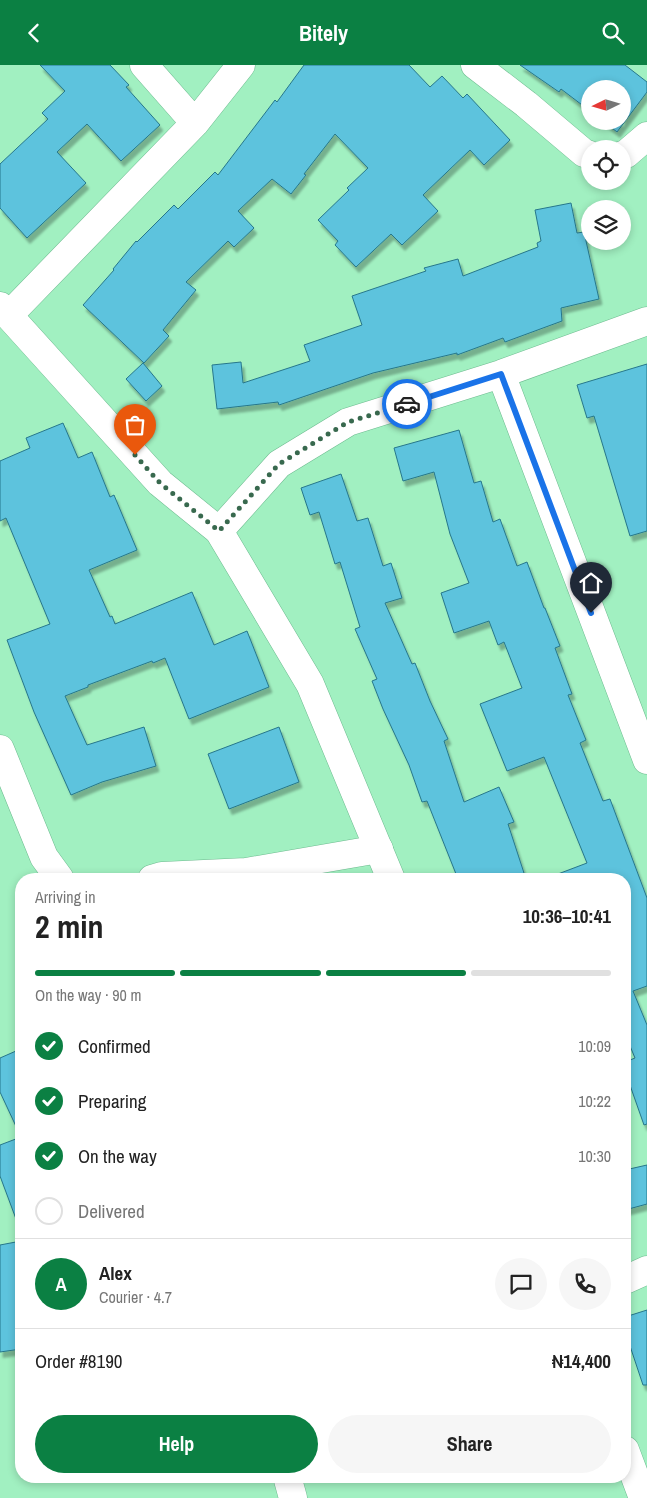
<!DOCTYPE html>
<meta charset="utf-8">
<style>
body{margin:0;font-family:"Archivo Narrow",sans-serif;background:#f6f6f6;color:#222;height:100vh;display:flex;flex-direction:column;font-size:19px;white-space:nowrap}
*{box-sizing:border-box;margin:0}
p{font-size:16px;color:#767676}
.icon{flex:none;width:28px;height:28px;fill:none;stroke:currentColor;stroke-width:2;stroke-linecap:round;stroke-linejoin:round}
.map{position:relative;flex:1;overflow:hidden}
.drawer{position:absolute;left:15px;top:808px;width:616px;height:610px;display:flex;flex-direction:column;background:#fff;border-radius:20px;box-shadow:0 2px 8px #0003}
.drawer>*{flex:none}
.needle{width:32px;rotate:265deg}
.buttons{position:absolute;left:581px;top:15px;display:grid;gap:10px}
.buttons a{display:grid;place-items:center;width:50px;height:50px;border-radius:50%;background:#fff;box-shadow:0 2px 8px #0003;font-size:25px}
.pin{position:absolute;display:grid;place-items:center;width:42px;height:42px;color:#fff;margin:-51px -21px;border-radius:50% 50% 50% 0;rotate:-45deg;box-shadow:0 0 5px #0007}
.pin .icon{rotate:45deg}
.courier{position:absolute;display:grid;place-items:center;width:50px;height:50px;margin:-25px;border:4px solid #1a73e8;border-radius:50%;background:#fff;color:#222;box-shadow:0 1px 6px #0007}
.summary em{font-style:normal;font-weight:700}
.summary div{display:flex;flex-direction:column-reverse}
.summary{display:flex;align-items:center;justify-content:space-between;height:85px;padding:0 20px}
h1{font-size:32px;font-weight:700;line-height:38px}
.bar{display:grid;grid-template-columns:repeat(4,1fr);gap:8px 5px;align-content:center;height:60px;padding:0 20px}
.bar i{height:6px;border-radius:4px;background:#e0e0e0}
.bar .active{background:#0b8043}
.bar p{grid-column:span 4}
.line{display:flex;align-items:center;gap:12px;padding:0 20px;border-top:1px solid #e0e0e0}
.line div{flex:1}
.round{display:grid;place-items:center;flex:none;width:52px;height:52px;border-radius:26px;background:#f6f6f6}
ol{padding:0 20px;list-style:none}
li{display:flex;align-items:center;gap:15px;height:55px}
li p{margin-inline-start:auto}
li .icon{padding:5px;border-radius:50%;background:#0b8043;color:#fff;stroke-width:4}
li:last-child{color:#767676}
li i{width:28px;height:28px;border:2px solid #e0e0e0;border-radius:50%}
.action{display:flex;gap:10px;margin-top:auto;padding:10px 20px}
.action a{flex:1;height:58px;border-radius:30px;background:#0b8043;color:#fff;font-size:20px;font-weight:700;line-height:58px;text-align:center}
.action a+a{background:#f6f6f6;color:#222}
header{display:flex;justify-content:space-between;align-items:center;height:65px;padding:0 20px;background:#0b8043;color:#fff;font-size:22px;font-weight:700}
.map>svg:first-child{display:block}
.building{fill:#5dc3dd;stroke:#27778b;filter:url(#shadow)}
.lines{fill:none;stroke-linecap:round;stroke-linejoin:round}
.street-casing{stroke:#6dbb8f;stroke-width:29}
.secondary-casing{stroke:#6dbb8f;stroke-width:29}
.street{stroke:#fff;stroke-width:28}
.secondary{stroke:#fff;stroke-width:28}
.done{stroke:#38694e;stroke-width:5;stroke-dasharray:0 9}
.route{stroke:#1a73e8;stroke-width:6}
</style>
<header><svg class="icon" aria-label="back" viewBox="0 0 24 24"><path d="M15 5l-7 7 7 7"/></svg>Bitely<svg class="icon" aria-label="search" viewBox="0 0 24 24"><circle cx="10" cy="10" r="6"/><path d="M15 15l6 6"/></svg></header>
<div class="map">
<svg width="647" height="1433" viewBox="0 0 647 1433">
<defs>
<filter id="shadow"><feDropShadow dx="3" dy="5.5" stdDeviation="1" flood-color="#0004"/></filter>
</defs>
<rect width="100%" height="100%" fill="#a1f0c1"/>
<path class="building" d="M40,0H110L129,20L126,22L160,60L121,96L87,59L57,87L86,118L27,173L0,143V99L48,54L42,48L65,26Z
M304,0H409L430,22L442,11L463,33L467,29L510,75L484,100L470,85L423,130L438,146L402,180L391,169L356,202L335,180L338,176L318,155L349,125L347,123L368,103L335,69L304,109L306,110L291,129L272,114L238,146L254,163L234,182L228,176L186,217L196,225L163,265L169,271L144,298L83,240L114,205L113,204L136,176L137,177L174,140L178,144L215,107L218,110L275,35L277,37Z
M520,0H625L647,17V27L617,67L603,56H622V24H590V46L561,24L559,27Z
M571,138L577,168L584,167L599,234L561,243L562,256L505,277L503,273L457,290V288L373,308L279,340L278,337L217,344L212,300L241,297L243,318L310,296L304,280L362,260L352,231L426,206L424,203L458,194L463,211L538,182L537,178L541,176L535,145Z
M143,298L162,321L146,336L126,314Z
M647,299V466L630,471L594,351L587,353L577,320Z
M63,358L78,393L92,387L110,432L114,430L137,485L89,505L110,552L112,551L115,559L192,527L214,580L247,566L269,622L189,654L165,593L153,598L152,596L88,620V622L65,631L87,680L144,662L156,701L102,717L71,730L34,647L7,575L50,559L6,453L0,456V396L30,383L26,373Z
M459,365L474,418L481,416L493,457L500,454L517,501L527,497L544,543H545L560,581L555,583L572,629L568,630L586,675L580,678L603,736L610,734L647,833V921L633,926L647,960V1059L644,1060L625,1006V997L635,993L625,969V814H551L550,812L587,798L544,692L507,706L480,639L522,623L504,577L498,580L489,556L454,568L441,528L469,518L450,469L434,407L403,416L394,383Z
M341,409L357,456L368,453L383,501L391,498L402,533L385,538L412,599L415,598L430,636L448,674L444,676L464,737L499,722L514,757L508,759L524,808L509,814H458L427,736L422,737L409,700L383,644L372,616L377,614L355,564L360,562L340,497L335,499L319,447L310,450L301,423Z
M279,662L299,717L229,744L208,689Z
M16,986L21,998V1162H19L0,1111V1080L21,1072L0,1027V993Z
M647,1100V1139L625,1145V1105Z
M21,1176V1284L0,1287V1180Z
M647,1245V1320H643L625,1266V1252Z"/>
<g class="lines">
<defs>
<path id="street" d="M144,0L195,58
M475,0L526,39L584,88L590,90
M622,90L626,89L647,71
M9,250L195,58L241,0
M501,309L647,695
M219,466L279,399L348,357L501,309L647,256
M0,684L44,792L60,814
M152,814L162,811L246,807L379,784
M625,1215L647,1205
M287,1411L293,1433"/>
<path id="secondary" d="M0,241L160,418L219,466L310,619L391,814
M625,1385L643,1433"/>
</defs>
<use href="#street" class="street-casing"/>
<use href="#secondary" class="secondary-casing"/>
<use href="#street" class="street"/>
<use href="#secondary" class="secondary"/>
</g>
<g class="lines">
<path class="done" d="M135,390L160,418L219,466L279,399L348,357L407,339"/>
<path class="route" d="M407,339L501,309L591,548"/>
</g>
</svg>
<div class="buttons">
<a><svg class="needle" viewBox="-14 -14 28 28"><path d="M0-13l5 13h-10z" fill="#e53935"/><path d="M0 13l5-13h-10z" fill="#767676"/></svg></a>
<a><svg class="icon" aria-label="locate" viewBox="0 0 24 24"><circle cx="12" cy="12" r="6"/><path d="M12 2v4M12 18v4M2 12h4M18 12h4"/></svg></a>
<a><svg class="icon" aria-label="layers" viewBox="0 0 24 24"><path d="M12 4l9 5-9 5-9-5zM3 14l9 5 9-5"/></svg></a>
</div>
<div class="pin" style="left:135px;top:390px;background:#ea580c"><svg class="icon" aria-label="bag" viewBox="0 0 24 24"><path d="M5 8h14l-1 12H6zM9 8a3 3 0 0 1 6 0"/></svg></div>
<div class="pin" style="left:591px;top:548px;background:#1f2937"><svg class="icon" aria-label="home" viewBox="0 0 24 24"><path d="M3 11l9-7 9 7M6 9v11h12V9"/></svg></div>
<div class="courier" style="left:407px;top:339px"><svg class="icon" aria-label="car" viewBox="0 0 24 24"><path d="M5 17H2v-5l4-1 3-4h7l3 4 3 1v5h-3M9 17h6M6 11h13"/><circle cx="7" cy="17" r="2"/><circle cx="17" cy="17" r="2"/></svg></div>
<section class="drawer">
<div class="summary"><div><h1>2 min</h1><p>Arriving in</p></div><em>10:36–10:41</em></div>
<div class="bar"><i class="active"></i><i class="active"></i><i class="active"></i><i></i><p>On the way · 90 m</p></div>
<ol>
<li><svg class="icon" aria-label="check" viewBox="0 0 24 24"><path d="M5 12l5 5 9-10"/></svg>Confirmed<p>10:09</p></li>
<li><svg class="icon" aria-label="check" viewBox="0 0 24 24"><path d="M5 12l5 5 9-10"/></svg>Preparing<p>10:22</p></li>
<li><svg class="icon" aria-label="check" viewBox="0 0 24 24"><path d="M5 12l5 5 9-10"/></svg>On the way<p>10:30</p></li>
<li><i></i>Delivered</li>
</ol>
<div class="line" style="height:90px"><b class="round" style="background:#0b8043;color:#fff">A</b><div><b>Alex</b><p>Courier · 4.7</p></div><a class="round"><svg class="icon" aria-label="chat" viewBox="0 0 24 24"><path d="M4 5h16v11H9l-5 4z"/></svg></a><a class="round"><svg class="icon" aria-label="phone" viewBox="0 0 24 24"><path d="M5 4h4l2 5-3 2q2 4 5 5l2-3 5 2v4C11 20 4 13 5 4z"/></svg></a></div>
<div class="line" style="height:65px"><div>Order #8190</div><b>₦14,400</b></div>
<div class="action"><a>Help</a><a>Share</a></div>
</section>
</div>
